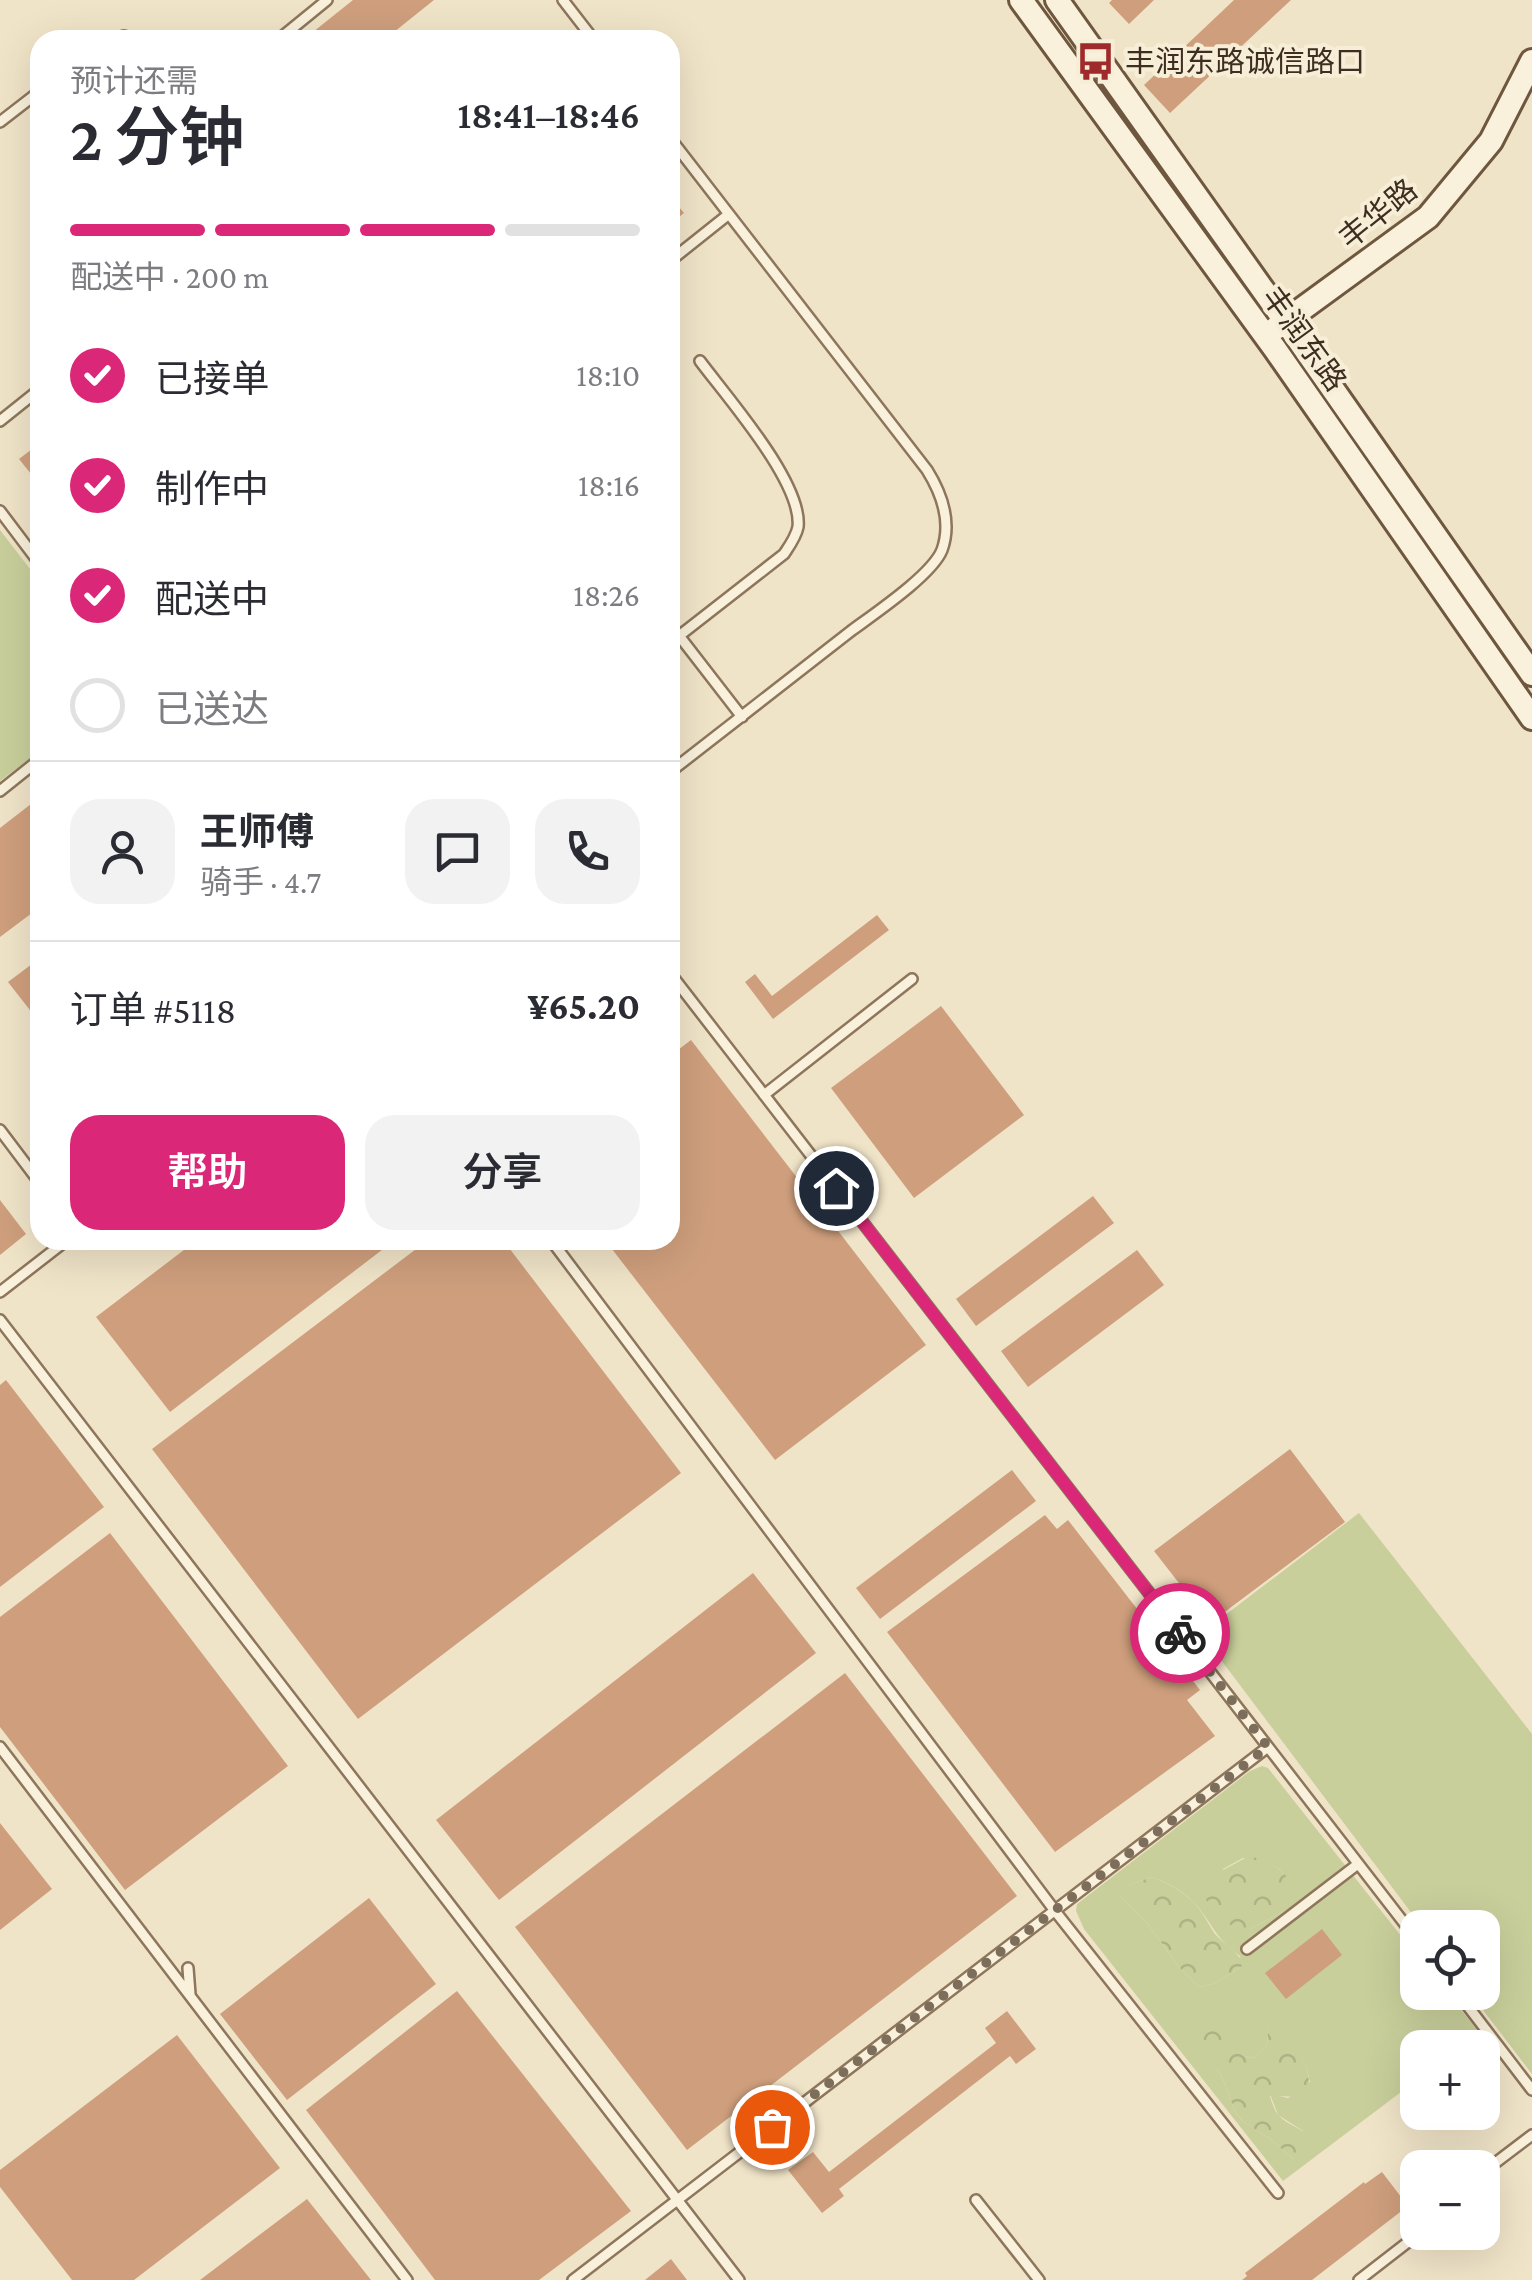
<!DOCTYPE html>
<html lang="zh">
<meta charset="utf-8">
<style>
body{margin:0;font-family:"Crimson Pro","Noto Sans SC",serif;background:#f2f2f3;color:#2b2b33;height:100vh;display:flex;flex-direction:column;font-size:38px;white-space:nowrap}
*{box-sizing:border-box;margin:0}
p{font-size:32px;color:#7c7c81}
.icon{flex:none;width:55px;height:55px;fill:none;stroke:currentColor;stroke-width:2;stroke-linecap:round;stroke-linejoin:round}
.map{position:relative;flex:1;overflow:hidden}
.sheet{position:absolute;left:30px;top:30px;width:650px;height:1220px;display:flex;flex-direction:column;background:#fff;border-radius:30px;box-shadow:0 10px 40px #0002}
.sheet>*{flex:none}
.fabs{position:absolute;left:1400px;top:1910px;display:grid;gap:20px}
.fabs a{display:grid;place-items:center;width:100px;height:100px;border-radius:20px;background:#fff;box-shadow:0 10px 40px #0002;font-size:50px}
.pin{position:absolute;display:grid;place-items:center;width:85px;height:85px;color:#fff;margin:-42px;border:5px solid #fff;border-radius:50%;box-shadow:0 2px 10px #0007}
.courier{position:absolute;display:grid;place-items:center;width:100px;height:100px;margin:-50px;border:8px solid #db2777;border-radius:50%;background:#fff;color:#222;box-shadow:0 2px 12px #0007}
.head em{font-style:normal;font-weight:600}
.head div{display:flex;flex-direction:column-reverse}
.head{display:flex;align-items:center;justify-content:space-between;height:170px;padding:0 40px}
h1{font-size:65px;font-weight:600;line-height:75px}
.bar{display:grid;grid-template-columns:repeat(4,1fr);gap:15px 10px;align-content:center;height:120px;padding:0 40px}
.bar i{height:12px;border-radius:8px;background:#e1e1e2}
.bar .on{background:#db2777}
.bar p{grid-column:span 4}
.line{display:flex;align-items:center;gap:25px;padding:0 40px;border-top:2px solid #e1e1e2}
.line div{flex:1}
.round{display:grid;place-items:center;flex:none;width:105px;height:105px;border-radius:30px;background:#f2f2f3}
ol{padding:0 40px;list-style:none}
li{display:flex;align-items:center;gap:30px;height:110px}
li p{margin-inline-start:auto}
li .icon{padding:10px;border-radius:50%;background:#db2777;color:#fff;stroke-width:4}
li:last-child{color:#7c7c81}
li i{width:55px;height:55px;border:5px solid #e1e1e2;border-radius:50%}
.action{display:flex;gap:20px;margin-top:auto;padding:20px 40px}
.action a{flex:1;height:115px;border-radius:30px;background:#db2777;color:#fff;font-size:40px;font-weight:600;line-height:115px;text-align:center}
.action a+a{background:#f2f2f3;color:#2b2b33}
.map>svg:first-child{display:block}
.grass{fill:#c9cf9b;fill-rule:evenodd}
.forest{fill:url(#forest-crowns)}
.building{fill:#cf9f7d}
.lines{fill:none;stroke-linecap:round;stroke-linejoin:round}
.lane-casing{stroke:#8d765c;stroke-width:14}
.secondary-casing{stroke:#6f573f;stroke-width:28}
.lane{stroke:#faf1dc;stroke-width:9}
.secondary{stroke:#faf1dc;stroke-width:22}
.done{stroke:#7c6e5b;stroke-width:10;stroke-dasharray:0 18}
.route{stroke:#db2777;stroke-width:12}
.labels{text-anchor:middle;stroke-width:8;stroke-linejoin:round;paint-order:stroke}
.poi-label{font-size:30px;fill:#3d2e20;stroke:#f7eed8;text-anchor:start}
.street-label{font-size:30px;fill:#3d2e20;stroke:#f7eed8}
</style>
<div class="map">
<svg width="1532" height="2280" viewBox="0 0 1532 2280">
<defs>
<pattern id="forest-crowns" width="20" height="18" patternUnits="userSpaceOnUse" patternTransform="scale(2.5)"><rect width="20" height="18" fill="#c9cf9b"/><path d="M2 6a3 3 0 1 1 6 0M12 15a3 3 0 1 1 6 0" fill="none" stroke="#aeb285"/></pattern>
</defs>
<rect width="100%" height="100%" fill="#f0e4c8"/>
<path class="grass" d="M0,530L40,582V751L0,781Z
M1359,1513L1532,1734V2074L1470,1993L1482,1992V1928L1422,1927L1203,1636V1632Z
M1262,1766L1268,1768L1417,1956L1418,1992L1447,1993L1480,2033L1461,2047L1418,2048L1417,2080L1283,2181L1084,1929L1076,1911L1077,1904L1250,1771ZM1243,1858C1279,1865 1289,1867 1294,1906L1250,1929L1239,1925L1223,1869ZM1151,1877C1169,1883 1186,1892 1198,1907C1213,1926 1218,1941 1240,1956L1241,1967L1213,1984L1199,1987L1178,1966L1148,1924L1121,1897L1130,1885ZM1221,2024C1230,2046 1230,2054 1254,2058L1267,2046L1268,2028C1297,2045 1302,2047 1310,2082L1288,2098L1270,2094L1278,2115L1303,2131L1294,2160L1273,2141L1244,2122L1236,2114L1221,2074L1200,2052Z"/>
<path class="forest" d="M1249,1856C1273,1861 1300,1878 1294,1906L1250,1929L1227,1924L1215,1916L1207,1902L1203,1888L1210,1877Z
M1151,1877C1171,1884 1191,1895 1202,1913C1207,1920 1210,1927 1215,1934C1224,1944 1236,1951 1243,1962L1241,1967L1213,1984L1199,1987L1178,1966L1148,1924L1121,1897V1892L1130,1885Z
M1209,2017L1222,2024C1230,2045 1231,2054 1254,2058L1267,2046L1268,2027C1299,2028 1311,2072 1310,2097L1270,2096C1271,2100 1274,2108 1276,2112C1289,2131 1316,2125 1310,2157L1294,2160L1273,2141L1244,2122L1236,2114L1221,2074L1200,2053L1194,2033L1196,2024Z"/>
<path class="building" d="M353,0H434L384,40H303Z
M1112,0H1154L1129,24L1109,3Z
M1234,0H1291L1170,113L1144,85Z
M670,196L684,213L670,224Z
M40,443V475L35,479L19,459Z
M40,797V907L0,937V828Z
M877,915L889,930L773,1019L745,982L755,974L772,996Z
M40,958V1023L8,982Z
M941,1006L1024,1115L914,1198L831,1088Z
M691,1040L926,1345L775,1460L605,1240H670V1056Z
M1093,1196L1114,1223L976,1326L956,1299Z
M0,1200L26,1234L0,1255Z
M197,1240H395L170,1412L96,1317Z
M428,1240H503L681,1473L358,1719L152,1449Z
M1137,1250L1164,1285L1028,1387L1001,1351Z
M6,1380L104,1507L0,1587V1385Z
M1290,1449L1345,1522L1210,1623L1154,1551Z
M1012,1470L1036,1501L880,1619L856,1588Z
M1045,1515L1057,1529L1068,1520L1200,1690L1187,1700L1215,1736L1055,1852L887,1632Z
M110,1533L288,1766L125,1890L0,1727V1617Z
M753,1573L816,1653L499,1900L436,1820Z
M845,1673L1017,1896L687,2150L515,1927Z
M0,1823L52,1889L0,1930Z
M369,1898L436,1984L287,2100L220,2014Z
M1322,1929L1342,1955L1286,1999L1265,1973Z
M457,1991L631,2211L539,2280H435L306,2110Z
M1007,2011L1036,2049L1016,2064L1010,2056L839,2189L844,2196L822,2213L788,2170L813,2152L829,2172L996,2043L985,2028Z
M177,2035L280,2168L134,2280H72L0,2187V2170Z
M1382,2172L1408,2206L1312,2280H1242L1247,2276L1245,2273L1364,2182L1365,2184Z
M307,2199L371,2280H200Z
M671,2259L687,2280H645Z"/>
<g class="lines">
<defs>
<path id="lane" d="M563,0L594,40
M109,40L124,36L133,40
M278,40L327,0
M0,122L40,91
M670,138L927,470C942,494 952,522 942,550C932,575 874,614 851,631C791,678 731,725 670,772
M670,261L729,214
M0,421L40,389
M0,511L40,564
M670,624L742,717
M670,643L784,554C790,545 796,537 798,527C803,483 726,396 700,361
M0,791L40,759
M670,973L1418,1941
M764,1095L912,979
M0,1130L40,1183
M551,1240L1055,1911L1278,2193
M0,1292L67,1240
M0,1320L739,2280
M0,1747L407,2280
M1247,1949L1358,1864
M188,1968L190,1994
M1457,1992L1532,2090
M1482,2173L1532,2135
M976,2200L1039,2280
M573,2280L1268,1747
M1359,2280L1421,2232"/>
<path id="secondary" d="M1021,0L1275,349L1532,718
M1057,0L1295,335L1532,674
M1276,328L1428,217L1491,141L1532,61"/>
</defs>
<use href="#lane" class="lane-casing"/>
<use href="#secondary" class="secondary-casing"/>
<use href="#lane" class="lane"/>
<use href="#secondary" class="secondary"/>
</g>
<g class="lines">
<path class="done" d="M772,2127L1268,1747L1180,1633"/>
<path class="route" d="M836,1188L1180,1633"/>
</g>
<defs>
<symbol id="bus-bare" viewBox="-9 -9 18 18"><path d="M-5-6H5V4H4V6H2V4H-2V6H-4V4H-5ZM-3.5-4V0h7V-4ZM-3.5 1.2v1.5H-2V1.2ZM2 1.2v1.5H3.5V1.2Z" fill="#9e2a2b" stroke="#f7eed8" stroke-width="2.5" paint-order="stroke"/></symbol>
</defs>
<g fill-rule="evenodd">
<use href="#bus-bare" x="1068" y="34" width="55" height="55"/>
</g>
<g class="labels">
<g class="poi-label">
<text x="1125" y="72">丰润东路诚信路口</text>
</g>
<g class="street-label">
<text transform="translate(1378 214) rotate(-39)" y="10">丰华路</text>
<text transform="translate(1304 339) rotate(54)" y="10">丰润东路</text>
</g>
</g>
</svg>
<div class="fabs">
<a><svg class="icon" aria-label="locate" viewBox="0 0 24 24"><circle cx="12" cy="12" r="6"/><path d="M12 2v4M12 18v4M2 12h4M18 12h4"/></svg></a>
<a>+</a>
<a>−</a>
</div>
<div class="pin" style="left:772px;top:2127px;background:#ea580c"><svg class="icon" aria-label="bag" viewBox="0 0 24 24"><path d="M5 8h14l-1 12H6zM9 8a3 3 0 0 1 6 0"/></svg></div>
<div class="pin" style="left:836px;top:1188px;background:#1f2937"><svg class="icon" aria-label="home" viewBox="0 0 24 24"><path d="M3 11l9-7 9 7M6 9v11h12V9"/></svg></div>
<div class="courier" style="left:1180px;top:1633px"><svg class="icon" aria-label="bike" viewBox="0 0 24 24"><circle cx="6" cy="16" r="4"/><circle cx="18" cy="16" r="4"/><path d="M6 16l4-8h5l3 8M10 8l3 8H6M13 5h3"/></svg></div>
<section class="sheet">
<div class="head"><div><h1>2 分钟</h1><p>预计还需</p></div><em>18:41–18:46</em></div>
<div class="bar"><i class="on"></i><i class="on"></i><i class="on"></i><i></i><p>配送中 · 200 m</p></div>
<ol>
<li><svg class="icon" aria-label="check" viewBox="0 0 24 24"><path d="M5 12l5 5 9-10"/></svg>已接单<p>18:10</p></li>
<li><svg class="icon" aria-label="check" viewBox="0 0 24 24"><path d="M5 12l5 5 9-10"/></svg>制作中<p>18:16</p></li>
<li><svg class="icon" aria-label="check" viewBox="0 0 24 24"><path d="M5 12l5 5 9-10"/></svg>配送中<p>18:26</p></li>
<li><i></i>已送达</li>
</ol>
<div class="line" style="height:180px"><a class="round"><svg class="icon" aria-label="person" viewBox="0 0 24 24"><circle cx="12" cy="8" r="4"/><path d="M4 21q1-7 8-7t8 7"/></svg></a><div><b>王师傅</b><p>骑手 · 4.7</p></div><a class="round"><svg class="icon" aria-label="chat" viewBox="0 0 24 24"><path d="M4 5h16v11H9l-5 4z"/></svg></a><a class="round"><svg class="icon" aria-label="phone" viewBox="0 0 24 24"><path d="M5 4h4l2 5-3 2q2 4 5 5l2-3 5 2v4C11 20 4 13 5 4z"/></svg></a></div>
<div class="line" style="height:130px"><div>订单 #5118</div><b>¥65.20</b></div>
<div class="action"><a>帮助</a><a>分享</a></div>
</section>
</div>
